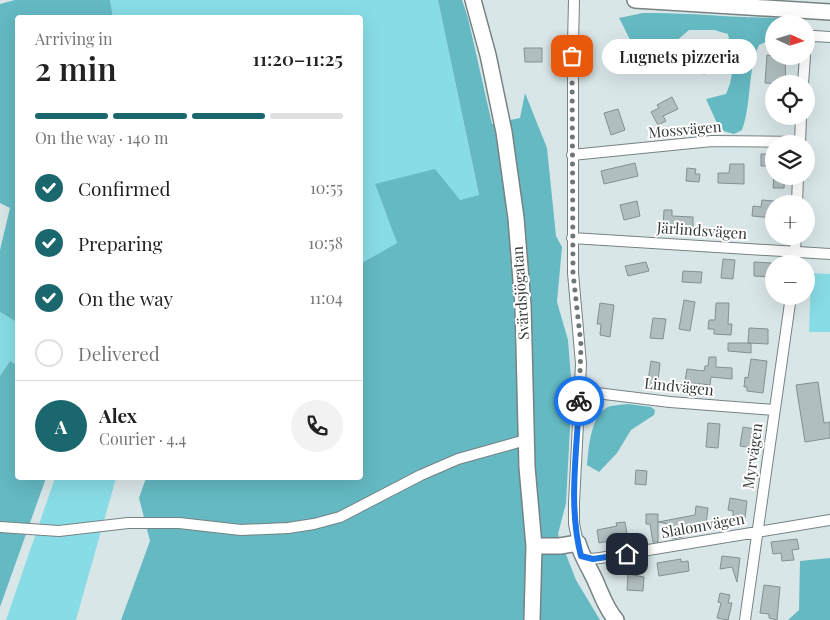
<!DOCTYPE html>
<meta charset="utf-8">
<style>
body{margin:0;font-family:"Playfair Display",serif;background:#f2f2f2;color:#222;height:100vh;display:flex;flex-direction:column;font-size:19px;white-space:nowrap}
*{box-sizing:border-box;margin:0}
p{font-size:16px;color:#767676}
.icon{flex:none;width:28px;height:28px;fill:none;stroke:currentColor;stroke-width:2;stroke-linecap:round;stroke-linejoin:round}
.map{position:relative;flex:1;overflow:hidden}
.panel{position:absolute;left:15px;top:15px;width:348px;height:465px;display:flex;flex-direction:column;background:#fff;border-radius:5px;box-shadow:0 5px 20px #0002}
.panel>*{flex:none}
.needle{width:32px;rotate:94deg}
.tools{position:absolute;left:765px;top:15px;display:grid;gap:10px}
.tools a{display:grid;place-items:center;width:50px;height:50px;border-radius:50%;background:#fff;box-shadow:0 5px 20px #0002;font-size:25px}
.pin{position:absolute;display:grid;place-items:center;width:42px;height:42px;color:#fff;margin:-21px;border-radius:10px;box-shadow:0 2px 8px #0006}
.courier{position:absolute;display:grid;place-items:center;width:50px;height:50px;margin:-25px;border:4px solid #1a73e8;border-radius:50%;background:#fff;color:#222;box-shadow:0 1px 6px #0007}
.bubble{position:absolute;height:35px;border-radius:18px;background:#fff;box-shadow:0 5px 20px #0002;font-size:16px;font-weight:600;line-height:35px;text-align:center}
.overview em{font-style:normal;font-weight:600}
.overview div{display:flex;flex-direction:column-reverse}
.overview{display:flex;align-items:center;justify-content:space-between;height:85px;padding:0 20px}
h1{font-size:32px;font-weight:600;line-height:38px}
.bar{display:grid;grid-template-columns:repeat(4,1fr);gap:8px 5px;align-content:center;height:60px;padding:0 20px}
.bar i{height:6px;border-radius:4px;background:#e0e0e0}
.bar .active{background:#1a676e}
.bar p{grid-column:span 4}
.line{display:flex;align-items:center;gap:12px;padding:0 20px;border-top:1px solid #e0e0e0}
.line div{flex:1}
.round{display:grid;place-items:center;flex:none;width:52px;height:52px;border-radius:26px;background:#f2f2f2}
ol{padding:0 20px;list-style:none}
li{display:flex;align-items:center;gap:15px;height:55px}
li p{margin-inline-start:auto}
li .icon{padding:5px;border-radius:50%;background:#1a676e;color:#fff;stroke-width:4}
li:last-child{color:#767676}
li i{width:28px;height:28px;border:2px solid #e0e0e0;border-radius:50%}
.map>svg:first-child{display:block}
.green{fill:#88dce5}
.forest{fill:#64b9c2}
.building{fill:#b1bebf;stroke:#849092}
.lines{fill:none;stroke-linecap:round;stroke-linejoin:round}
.street-casing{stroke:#768283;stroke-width:12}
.secondary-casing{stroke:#768283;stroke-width:18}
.street{stroke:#fff;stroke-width:10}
.secondary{stroke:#fff;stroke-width:15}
.done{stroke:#6e7677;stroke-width:5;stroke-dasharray:0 9}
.route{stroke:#1a73e8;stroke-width:6}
.labels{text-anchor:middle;stroke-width:4;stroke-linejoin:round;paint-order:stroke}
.street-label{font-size:15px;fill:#34393a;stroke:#fff}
</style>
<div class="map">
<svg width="830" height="620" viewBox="0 0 830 620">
<rect width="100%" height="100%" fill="#d9e6e7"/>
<path class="green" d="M110,0H438L479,196L460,200L375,184L397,243L360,264V18L113,17Z
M811,273L830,274V332H809Z
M0,312L18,321L17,365L10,361L0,376Z
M55,478H116L76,620H6Z"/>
<path class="forest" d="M15,0H110L113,17L18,18V321H15L0,312V250L10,208L0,203V4Z
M438,0H462L468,18L492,124L520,118L525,93L547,148L556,236L562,247L557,302L568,340L572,391L566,503L558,534L576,580L600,620H121L150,541L139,498L146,478H360V264L397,243L375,184L435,169L460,200L479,195Z
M643,13C695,12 747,20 799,17H803L804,23L774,24V38L759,45C747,72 752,103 742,130L734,134L720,130L706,99L726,94C736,73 732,55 728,34L714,30H689L675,42L661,61L646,65C634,51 628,34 619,18Z
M10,361L17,365L18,478H46L0,607V376Z
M628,404L651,407L655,410L654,415L631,430L617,453L599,472L587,465C589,447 590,417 608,407C613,405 622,405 628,404Z
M830,558V620H788L799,610L800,561Z"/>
<path class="building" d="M524,48H542V62H525Z
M767,55L785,57L786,84L765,83Z
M706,59L724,60L723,71L705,70V74L697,73L698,63L706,64Z
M672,97L678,109L663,116L666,121L658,125L651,112L659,108L657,105Z
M618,109L625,130L611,135L604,113Z
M761,154H774V166H761Z
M635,163L638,176L604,184L601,171Z
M730,164H744V184L718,183V173H729Z
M687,168L696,169L695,174H700L699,182L686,181Z
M774,176H785L784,188H773Z
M762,200L774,201V218L752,216L753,206L761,207Z
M637,201L640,216L624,220L620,205Z
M664,210H672V216L693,217V229L663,227Z
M723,259L735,260L733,279L721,278Z
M646,262L649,271L628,276L625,266Z
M754,262L772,263L771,277L754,276Z
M683,271L702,272L701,283L682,282Z
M684,300L695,302L690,331L679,329Z
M600,303L614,305L610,337L600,335L601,324H597Z
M716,303H729L728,324H732L731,335L714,334V329H708L709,320H715Z
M653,318L666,319L663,339L650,338Z
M749,328L768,329V344L748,343Z
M728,343H751V353L728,351Z
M709,357H716V367L732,368V379L711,377L710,385L693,383L691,394L683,393L687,369L704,371L705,366H708Z
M751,359L767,361L763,393L747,391V387H744L745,377L748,378Z
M651,361L660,363L657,389L647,388Z
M818,382L824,423L830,422V438L805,442L796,385Z
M708,423L720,424L718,448L706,447Z
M743,427L755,429L753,448L740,446Z
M636,470L647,471L646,485L635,484Z
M730,498L747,501L745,518L733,516V511L728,510Z
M696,506L708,508L706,524L700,523V528L681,525L683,537L672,539L669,524L658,522L695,515Z
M646,514H658V542H653L650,524H646Z
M625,522L627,534L619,536V539L599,543L597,530L617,526L616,523Z
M797,539L799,549L792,550L794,560L782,561L781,553L773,554L771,542Z
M722,556L740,558L737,582L732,567L720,569Z
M681,559V562L688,561L689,571L659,576L657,563Z
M628,574L644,577L643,591L627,590Z
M764,585L780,587L777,620L769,618V614L760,613Z
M720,593L730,595L728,603H732L728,620L717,618L721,603L718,602Z"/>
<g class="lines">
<defs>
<path id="street" d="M574,0L573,45V273L581,364L574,503V524L578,543
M806,42L814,36L830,37
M803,84L805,56
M800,144L801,116
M572,155L712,141L800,142
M797,204L798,176
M572,238L830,254
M794,264L796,236
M580,391L670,402L774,410
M0,527L59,531L128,523H179L241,530L288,528L314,524L340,517L421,475L458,459L526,440
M581,556L590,559L600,558L830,520
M745,620L791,296"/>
<path id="secondary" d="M473,0L488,55L504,132L516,218L523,305L527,467L534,546L532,620
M635,0L830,12
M534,546H560L578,543C581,554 586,562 591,572C600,588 603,605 616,620"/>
</defs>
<use href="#street" class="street-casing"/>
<use href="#secondary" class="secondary-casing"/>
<use href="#street" class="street"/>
<use href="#secondary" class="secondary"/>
</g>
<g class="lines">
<path class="done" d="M572,56L573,273L581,345L579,401"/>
<path class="route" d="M579,401C577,452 568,506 581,556L593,559L627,554"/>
</g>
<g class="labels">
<g class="street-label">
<text transform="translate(685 130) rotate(-5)" y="5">Mossvägen</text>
<text transform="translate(702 231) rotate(4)" y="5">Järlindsvägen</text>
<text transform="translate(521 293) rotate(-94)" y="5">Svärdsjögatan</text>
<text transform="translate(679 387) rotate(6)" y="5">Lindvägen</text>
<text transform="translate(753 456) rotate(-82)" y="5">Myrvägen</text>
<text transform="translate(703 526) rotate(-10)" y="5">Slalomvägen</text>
</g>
</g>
</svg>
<div class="tools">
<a><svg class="needle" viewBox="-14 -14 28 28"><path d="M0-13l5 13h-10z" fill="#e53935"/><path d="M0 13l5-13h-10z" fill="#767676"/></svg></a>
<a><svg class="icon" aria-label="locate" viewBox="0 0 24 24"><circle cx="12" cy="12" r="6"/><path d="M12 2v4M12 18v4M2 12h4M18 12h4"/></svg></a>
<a><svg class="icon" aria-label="layers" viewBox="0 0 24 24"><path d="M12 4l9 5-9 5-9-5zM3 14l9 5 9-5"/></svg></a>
<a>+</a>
<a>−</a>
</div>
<div class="pin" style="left:572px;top:56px;background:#ea580c"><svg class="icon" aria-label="bag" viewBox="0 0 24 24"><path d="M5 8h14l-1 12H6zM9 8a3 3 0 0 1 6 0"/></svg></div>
<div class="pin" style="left:627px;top:554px;background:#1f2937"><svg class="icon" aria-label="home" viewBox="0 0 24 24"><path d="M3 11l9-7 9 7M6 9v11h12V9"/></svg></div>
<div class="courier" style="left:579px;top:401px"><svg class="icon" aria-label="bike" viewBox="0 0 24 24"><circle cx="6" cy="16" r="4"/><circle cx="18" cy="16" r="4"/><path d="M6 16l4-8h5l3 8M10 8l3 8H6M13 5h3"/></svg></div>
<div class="bubble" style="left:602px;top:39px;width:155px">Lugnets pizzeria</div>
<section class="panel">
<div class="overview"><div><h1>2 min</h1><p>Arriving in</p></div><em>11:20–11:25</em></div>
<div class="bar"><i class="active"></i><i class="active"></i><i class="active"></i><i></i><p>On the way · 140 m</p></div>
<ol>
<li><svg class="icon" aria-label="check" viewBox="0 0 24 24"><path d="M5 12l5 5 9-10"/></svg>Confirmed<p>10:55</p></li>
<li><svg class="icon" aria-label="check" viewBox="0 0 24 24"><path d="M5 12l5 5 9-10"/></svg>Preparing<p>10:58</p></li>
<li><svg class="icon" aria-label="check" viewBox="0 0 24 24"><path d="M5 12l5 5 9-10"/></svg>On the way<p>11:04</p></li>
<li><i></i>Delivered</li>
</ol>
<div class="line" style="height:90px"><b class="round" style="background:#1a676e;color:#fff">A</b><div><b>Alex</b><p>Courier · 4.4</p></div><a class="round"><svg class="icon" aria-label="phone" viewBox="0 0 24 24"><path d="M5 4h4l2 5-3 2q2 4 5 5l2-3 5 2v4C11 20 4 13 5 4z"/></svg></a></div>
</section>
</div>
